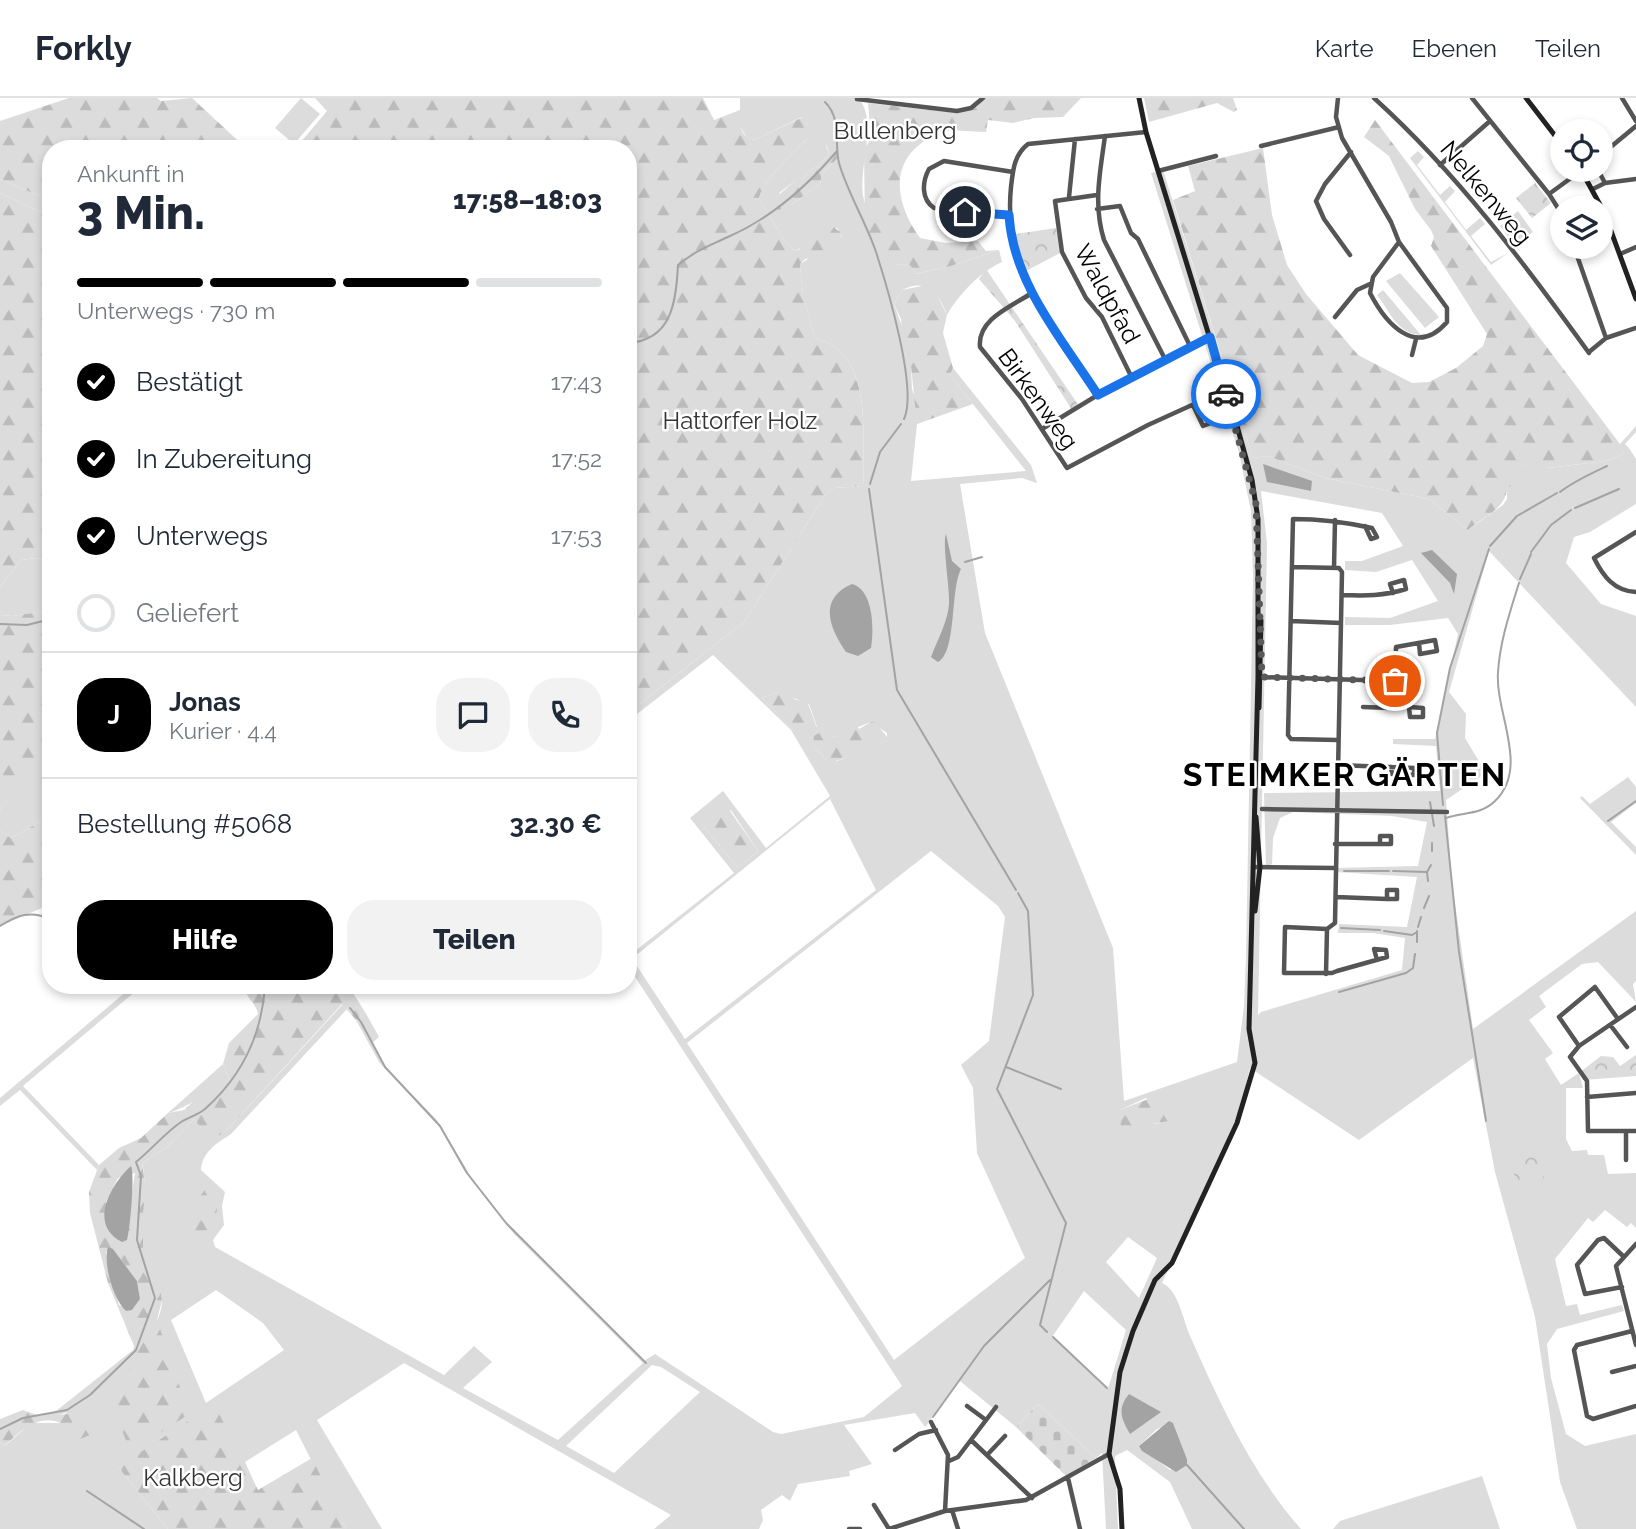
<!DOCTYPE html>
<html lang="de">
<meta charset="utf-8">
<style>
body{margin:0;font-family:Raleway,sans-serif;background:#f2f2f3;color:#1f2937;height:100vh;display:flex;flex-direction:column;font-size:26px;white-space:nowrap}
*{box-sizing:border-box;margin:0}
p{font-size:23px;color:#747a83}
.icon{flex:none;width:38px;height:38px;fill:none;stroke:currentColor;stroke-width:2;stroke-linecap:round;stroke-linejoin:round}
.map{position:relative;flex:1;overflow:hidden}
.sheet{position:absolute;left:42px;top:42px;width:595px;height:854px;display:flex;flex-direction:column;background:#fff;border-radius:28px;box-shadow:0 4px 10px #0003}
.sheet>*{flex:none}
.tools{position:absolute;left:1550px;top:21px;display:grid;gap:14px}
.tools a{display:grid;place-items:center;width:63px;height:63px;border-radius:50%;background:#fff;box-shadow:0 4px 10px #0003;font-size:35px}
.pin{position:absolute;display:grid;place-items:center;width:60px;height:60px;color:#fff;margin:-30px;border:4px solid #fff;border-radius:50%;box-shadow:0 2px 7px #0007}
.courier{position:absolute;display:grid;place-items:center;width:70px;height:70px;margin:-35px;border:5px solid #1a73e8;border-radius:50%;background:#fff;color:#222;box-shadow:0 2px 9px #0007}
.head em{font-style:normal;font-weight:800}
.head div{display:flex;flex-direction:column-reverse}
.head{display:flex;align-items:center;justify-content:space-between;height:119px;padding:0 35px}
h1{font-size:46px;font-weight:800;line-height:52px}
.bar{display:grid;grid-template-columns:repeat(4,1fr);gap:10px 7px;align-content:center;height:84px;padding:0 35px}
.bar i{height:9px;border-radius:5px;background:#e0e1e3}
.bar .selected{background:#000}
.bar p{grid-column:span 4}
.line{display:flex;align-items:center;gap:18px;padding:0 35px;border-top:2px solid #e0e1e3}
.line div{flex:1}
.round{display:grid;place-items:center;flex:none;width:74px;height:74px;border-radius:28px;background:#f2f2f3}
ol{padding:0 35px;list-style:none}
li{display:flex;align-items:center;gap:21px;height:77px}
li p{margin-inline-start:auto}
li .icon{padding:7px;border-radius:50%;background:#000;color:#fff;stroke-width:4}
li:last-child{color:#747a83}
li i{width:38px;height:38px;border:4px solid #e0e1e3;border-radius:50%}
.cta{display:flex;gap:14px;margin-top:auto;padding:14px 35px}
.cta a{flex:1;height:80px;border-radius:28px;background:#000;color:#fff;font-size:28px;font-weight:800;line-height:80px;text-align:center}
.cta a+a{background:#f2f2f3;color:#1f2937}
header{display:flex;align-items:center;gap:42px;box-sizing:border-box;height:98px;padding:0 35px;background:#fff;border-bottom:2px solid #e0e1e3}
header strong{font-size:33px}
nav{display:flex;gap:38px;margin-inline-start:auto;font-size:24px}
.map>svg:first-child{display:block}
.green{fill:#dcdcdc;fill-rule:evenodd}
.forest{fill:url(#forest-firs);fill-rule:evenodd}
.wetland{fill:url(#wetland-marsh)}
.cemetery{fill:url(#cemetery-stones)}
.park{fill:url(#park-crowns)}
.water{fill:#a3a3a3}
.lines{fill:none;stroke-linecap:round;stroke-linejoin:round}
.stream{stroke:#a3a3a3;stroke-width:2}
.street{stroke:#555;stroke-width:4.5}
.secondary{stroke:#222;stroke-width:5}
.done{stroke:#595959;stroke-width:7;stroke-dasharray:0 12.6}
.route{stroke:#1a73e8;stroke-width:9}
.labels{text-anchor:middle;stroke-width:5;stroke-linejoin:round;paint-order:stroke}
.park-label{font-size:24px;fill:#333;stroke:#fff}
.street-label{font-size:24px;fill:#000;stroke:#fff}
.district-label{font-size:32px;font-weight:bold;letter-spacing:2px;fill:#000;stroke:#fff}
</style>
<header>
<strong>Forkly</strong>
<nav><a>Karte</a><a>Ebenen</a><a>Teilen</a></nav>
</header>
<div class="map">
<svg width="1636" height="1431" viewBox="0 0 1636 1431">
<defs>
<pattern id="forest-firs" width="22" height="20" patternUnits="userSpaceOnUse" patternTransform="scale(1.75)"><rect width="22" height="20" fill="#dcdcdc"/><path d="M5 1l3.5 6h-7zM16 11l3.5 6h-7z" fill="#bbb"/></pattern>
<pattern id="wetland-marsh" width="20" height="14" patternUnits="userSpaceOnUse" patternTransform="scale(1.75)"><rect width="20" height="14" fill="#dcdcdc"/><path d="M1 5h8M5 5V1M11 12h8M15 12V8" fill="none" stroke="#bbb"/></pattern>
<pattern id="cemetery-stones" width="16" height="16" patternUnits="userSpaceOnUse" patternTransform="scale(1.75)"><rect width="16" height="16" fill="#dcdcdc"/><path d="M2 7V4a2 2 0 0 1 4 0v3zM10 15v-3a2 2 0 0 1 4 0v3z" fill="#bbb"/></pattern>
<pattern id="park-crowns" width="20" height="18" patternUnits="userSpaceOnUse" patternTransform="scale(1.75)"><rect width="20" height="18" fill="#dcdcdc"/><path d="M2 6a3 3 0 1 1 6 0M12 15a3 3 0 1 1 6 0" fill="none" stroke="#bbb"/></pattern>
</defs>
<rect width="100%" height="100%" fill="#fff"/>
<path class="green" d="M301,0L320,16L294,46L275,30Z
M740,0H858C880,23 856,72 864,102C869,123 885,146 895,166L910,167L916,176L951,168L999,152L1002,164C980,174 959,196 947,217C938,194 927,180 902,192L894,206L906,239L905,255L911,267L912,291L916,303L917,326L911,383L1026,373L950,277L953,270L1031,367L1037,385L1022,380L960,386L985,535L1113,850L1124,1003L1237,964L1244,908L1246,858L1253,479L1251,413L1239,355L1151,75L1163,72L1253,360L1268,358L1325,380L1429,401L1468,432L1503,407L1507,401V390L1523,366L1548,370L1606,363L1619,358L1629,350L1636,361V406L1590,434L1574,439L1566,465L1601,506L1636,518V609L1489,453L1449,594L1466,616L1465,640L1486,675L1446,702L1452,784L1473,931L1636,813V883L1633,886L1636,904L1598,864L1582,866L1539,898L1546,909L1529,922L1553,955L1545,961L1561,987L1579,975L1583,990H1566V1041L1572,1053L1587,1052L1588,1057H1604L1608,1076L1636,1075V1130L1631,1125L1627,1129L1605,1112L1593,1124L1588,1120L1555,1161L1566,1208L1577,1206L1580,1217L1622,1207L1624,1213L1557,1231L1547,1246L1551,1280L1566,1336L1585,1348L1636,1336V1431H1577L1560,1384L1535,1219L1495,1074L1473,960L1359,1042L1250,970L1240,1012L1162,1185C1179,1192 1183,1223 1191,1240C1220,1306 1253,1377 1301,1431H1192L1170,1384L1127,1352L1115,1358L1118,1431H1106L1102,1355L1096,1360L1038,1306L1016,1329L960,1283L925,1329L915,1315L844,1327L872,1366L849,1373L850,1378L798,1386L790,1403L782,1397L761,1412L763,1422L759,1431H654L671,1417L404,1265L317,1322L382,1431H346L296,1332L245,1364L258,1393L118,1369L168,1431H0V1344L5,1348L31,1325H62L67,1314L60,1317L56,1313L133,1252V1265C143,1247 162,1223 162,1202C161,1185 146,1168 143,1151C138,1122 149,1094 142,1065L167,1049L194,1021L211,1042L228,1031L343,906L347,911L231,1036C217,1045 202,1054 201,1072L225,1094L222,1108L224,1127L213,1142L215,1149L444,1277L474,1248L492,1264L463,1290L558,1342L643,1265L514,1136L465,1074L439,1028L379,964L356,922L365,914L379,939L372,945L387,971L436,1021L473,1082L512,1131L644,1263L655,1256L773,1334L781,1336L864,1319L902,1288L628,868V855L630,857L734,775L690,720L723,693L766,750L830,698L791,632L713,557L628,623V615L744,524L826,396L834,390L864,388C861,345 874,271 830,246C825,243 820,243 815,239L803,198L800,166L842,139L837,130L795,153L786,145L759,101C760,85 796,52 808,40V27L802,19L754,42L747,40L740,28ZM826,47L840,58L822,76L820,86L791,107L779,95L795,83H801L810,71L818,69L829,56ZM1261,393L1382,415L1403,448L1362,463H1345V472L1376,474L1412,462L1438,503L1390,520L1345,519V527H1390L1448,520L1458,536L1435,641H1393V646L1436,648L1440,693L1264,695L1266,770L1272,766L1273,740L1280,720L1293,714L1392,718L1427,724L1418,768L1335,770L1336,774L1417,779L1407,829L1339,826L1338,835H1373L1405,840L1402,872L1261,914L1258,917L1267,445ZM778,594L809,606L817,629L795,634L762,600ZM871,624L887,635V643L837,663L825,661L813,647ZM830,701L876,792L685,941L633,862L634,859ZM731,712L758,753L738,770L704,729ZM931,753L998,808L1005,819L989,943L961,967L973,990L977,1055L1025,1160L894,1262L687,945ZM1146,1000L1161,1025L1142,1027L1120,1012ZM1128,1139L1157,1160L1139,1200L1106,1164ZM216,1192L263,1225L284,1252L206,1305L171,1222ZM1084,1193L1126,1232L1108,1291L1052,1239ZM652,1267L661,1269L700,1294L614,1375L566,1348ZM1173,1325L1187,1361L1170,1372L1139,1348L1157,1331Z
M1418,53L1424,59L1417,67L1440,97L1450,88L1455,93L1445,104L1466,132L1480,120L1485,126L1471,138L1491,164L1508,155L1491,167L1410,60Z
M0,81L51,103V119L0,95Z
M1400,175L1439,219L1425,230L1386,183Z
M1383,192L1421,237C1396,236 1389,211 1377,197Z
M36,460L51,465V512L13,518L0,517V489L21,462Z
M50,642L51,723L47,720L11,740L0,733V713Z
M1628,679L1636,689V705L1611,724L1636,749V757L1580,700L1582,698L1590,706Z
M134,887H143L23,988L99,1067L97,1072L20,992L0,1008V1000Z
M223,966L230,982C221,989 175,1015 168,1015Z
M1482,1378L1500,1431H1333L1340,1423Z"/>
<path class="forest" d="M69,0H157L161,3L192,0L247,51H51V103L0,81V23Z
M315,0H703L714,22L740,12C740,26 739,38 754,42L803,19L808,27V40C796,52 760,85 759,101L786,145L795,153L800,151L799,141L811,133L832,128L840,134C847,159 821,158 805,161L800,166L803,198L815,239C820,243 825,243 830,246C874,271 861,346 864,388L834,390L826,396L744,524L628,615V275L634,264L628,258V51H295L327,13Z
M985,0H1081L1063,19L1034,20L1013,25L988,22L986,34C970,34 952,30 937,35C930,37 924,43 919,47C888,72 899,111 920,140L946,145L978,143L986,153L999,152L951,168L916,176L910,167L892,166L873,145L865,127L864,52L871,40L868,5L957,15L971,11Z
M1144,0H1233L1237,12L1234,14L1217,5L1149,24Z
M1375,22L1620,346L1636,328V334L1625,346L1629,350L1619,358L1606,363L1539,371L1523,366L1513,387L1507,390C1506,411 1483,419 1468,432L1429,401L1325,380L1268,358L1253,360L1173,102L1195,93L1188,68L1263,50L1272,117L1287,167L1306,196L1358,257L1412,285L1429,284L1456,270L1483,248L1487,236L1431,148L1434,139L1431,132L1415,111L1389,58L1364,39Z
M825,40L841,43L840,58L822,76L820,86L791,107L778,112L775,100L795,83H801L810,71L818,69L829,56Z
M0,95L51,119V465L36,460L21,462L0,489Z
M926,187L936,195L947,217L943,235L953,270L950,277L973,306L917,326L911,268L905,255L901,221L894,206L902,192Z
M51,512V643L0,713V517L13,518Z
M778,594L788,596L796,602L807,603L817,630L805,639L795,634L762,600Z
M871,624L876,625L887,639V643C877,648 842,662 831,664L825,661L813,647L814,638L824,632L834,639L856,626L859,631Z
M728,710L758,753L738,770L704,729Z
M47,720L51,723V806L0,828V733L11,740Z
M245,887H348L365,914L356,922L342,906L228,1031L211,1043L194,1021L167,1049L142,1065L146,1093L143,1114V1150L160,1189L162,1202L157,1222L189,1316L131,1354L114,1314L99,1309L101,1303L118,1290L129,1275L134,1248L108,1185L90,1115L89,1094L99,1067L119,1050L141,1040L168,1015L184,1012L198,999L230,982L223,966L229,945L258,916C256,904 245,901 245,887ZM135,1075L128,1122L106,1104L118,1080ZM113,1151L137,1183L140,1201L132,1212L119,1207L106,1154Z
M1156,998L1176,1014L1178,1021L1121,1032L1120,1012Z
M210,1085L218,1093C218,1116 215,1126 204,1146L177,1129Z
M214,1306L258,1392L312,1360L346,1431H168L118,1369Z
M23,1312L40,1318L56,1313L60,1317L73,1315L83,1322L81,1325L93,1336L80,1341C53,1308 28,1324 5,1348L0,1344V1321Z"/>
<path class="wetland" d="M1518,113L1533,134L1515,148L1500,128Z"/>
<path class="cemetery" d="M1038,1306L1096,1360L1066,1378L1016,1329Z"/>
<path class="park" d="M1535,85L1551,105L1532,120L1516,100Z
M1056,130L1062,154L1022,175L1010,137Z
M986,171L1079,308L1072,312L1015,223L979,181Z
M1636,957V978L1583,982L1579,975L1601,958L1613,959L1620,968Z
M1538,1035L1543,1066L1544,1079L1540,1087L1529,1090L1520,1088L1510,1068L1517,1063L1516,1053L1531,1044Z"/>
<path class="water" d="M1263,366L1312,383L1311,393L1267,384Z
M946,436L952,463L961,471C950,492 957,554 938,564L931,559C937,543 948,523 949,506C950,490 942,446 946,436Z
M1432,452L1457,476L1454,496L1450,485L1421,455Z
M852,486C874,492 874,532 871,550L858,558L846,554C830,531 817,501 852,486Z
M131,1068C135,1076 130,1132 127,1142L122,1144C88,1127 110,1087 131,1068Z
M108,1149L113,1151L137,1183L140,1201L132,1212L126,1213C113,1201 103,1166 108,1149Z
M1129,1296L1161,1314L1130,1336C1121,1320 1117,1311 1129,1296Z
M1169,1323L1173,1325L1187,1361V1367L1176,1374L1142,1353L1139,1348Z"/>
<g class="lines">
<path class="stream" d="M825,4C842,21 834,44 839,65C848,96 866,124 876,154C887,188 918,291 904,321
M628,245C672,242 676,204 678,167C698,151 707,149 730,138C771,120 808,87 837,53
M870,386L880,354L901,326
M869,391L897,592L1016,792
M1560,394C1574,383 1590,376 1607,368
M1575,410L1619,391
M1490,448L1517,418L1557,395
M1531,454L1551,427L1571,412
M965,464L982,459
M1520,481L1531,456
M0,526L27,527L51,521
M1430,704L1434,728
M1443,707L1437,635L1450,570L1489,451
M1445,718L1459,854L1486,1023
M1446,720C1463,714 1481,717 1495,703C1530,669 1495,616 1498,574C1500,543 1510,514 1519,485
M1608,723L1636,703
M1432,745V753
M1344,773H1389
M1393,773L1427,774L1431,767
M1427,774L1428,783
M1018,795L1028,813L1033,897L997,991L1066,1125L1040,1227L1047,1234
M1424,810L1429,798
M0,828C18,817 30,812 51,821
M1418,829L1421,819
M1341,830L1380,832
M1384,833L1412,837L1417,834
M1417,844V833
M1339,894L1406,875L1413,870L1415,856
M350,910L361,924L385,969L440,1028L467,1075L506,1125L646,1265
M1006,969L1061,991
M1053,1239L1107,1290
M933,1319L984,1248L1050,1182
M0,1331L23,1320L67,1312L90,1297L136,1252L155,1200L137,1142L141,1078L136,1064C151,1052 165,1035 181,1024C189,1019 198,1017 205,1011C242,978 262,937 265,887
M1187,1367L1244,1431
M87,1393L144,1431"/>
<path class="street" d="M1338,0L1336,19L1342,40L1391,124L1399,144L1447,210V224C1416,260 1386,226 1370,195L1373,179L1399,144
M1374,0C1457,75 1524,165 1589,255
M1472,0L1549,96L1563,118
M1622,0L1636,23
M857,1L957,13L971,10L983,0
M1105,38C1100,75 1093,106 1104,142L1165,261
M1261,48L1339,29
M1601,57L1636,28
M1440,67L1490,23
M1598,72L1605,85
M1158,73L1216,58
M1593,91L1605,85L1636,81
M1549,96L1582,72
M1097,97L1055,103L1062,154L1086,200L1102,219L1131,278
M1069,99L1075,41
M1097,111L1120,108L1131,135L1138,141L1190,248
M1008,117L934,110C921,101 922,84 929,71L944,63L1013,74
M1574,149L1606,240
M1620,156L1636,149
M1350,157L1324,121L1316,103L1325,86L1351,54
M1032,195C1012,208 977,221 980,249L1022,301L1067,370L1148,327L1225,292
M1335,219L1357,192L1370,186
M1589,254L1606,240L1636,230
M1412,257L1416,241
M1098,297C1054,228 1002,175 1011,89C1013,72 1014,57 1028,46L1146,34
M1193,307L1203,328L1216,323
M1042,331L1101,295L1210,239
M1636,434L1594,460C1603,478 1614,493 1636,494
M1292,469L1339,470L1342,474L1335,825L1327,831
M1334,470L1335,422
M1342,497C1365,498 1384,498 1406,491L1404,482L1390,486L1393,495
M1291,523L1341,525
M1258,579L1395,583L1400,585V607L1409,609L1410,619H1423V610L1409,609
M1395,583L1396,549L1435,542L1437,553L1420,556L1419,545
M1363,609L1391,610L1400,607
M1337,642L1291,641L1288,637L1293,421C1321,421 1345,424 1372,430L1377,439L1371,441L1365,428
M1337,667L1414,670V677L1392,676L1391,669
M1262,711L1447,714
M1335,746H1391V738H1380V746
M1253,769L1335,770
M1336,799L1387,801H1397V792H1387V801
M1327,831L1285,829L1284,875H1332L1337,873L1387,859L1386,852L1374,851L1377,862
M1326,876L1327,831
M1636,909L1579,948L1570,959L1587,983L1588,1033H1636
M1611,928L1627,949
M1579,948L1559,919L1595,889L1618,921
M1587,999L1636,995
M1626,1062V1033
M1636,1146L1616,1168L1636,1247
M1622,1189L1585,1196L1577,1167L1598,1142L1604,1140L1623,1158
M1632,1233L1577,1247L1574,1252L1587,1318L1593,1321L1636,1308
M1612,1274L1636,1268
M967,1308L986,1322
M931,1324L948,1357L945,1413
M971,1342L1032,1400
M895,1352L919,1336L936,1332
M987,1357L1005,1338
M949,1363L958,1359L996,1309
M1068,1380L1080,1431
M874,1407L889,1431
M952,1412L958,1431
M849,1431H860
M889,1431L945,1413L1026,1402L1109,1356"/>
<path class="secondary" d="M1526,0L1563,48
M1581,72L1604,114L1636,201
M1259,610L1261,522
M1255,813L1260,769L1256,719
M1122,1431L1120,1391L1109,1356L1120,1274L1133,1233L1155,1182L1172,1165L1237,1025L1255,965L1249,931L1258,579V421L1252,382L1237,328L1146,34L1139,0"/>
</g>
<g class="lines">
<path class="done" d="M1226,296L1256,406L1262,579L1395,583"/>
<path class="route" d="M965,114L1009,117C1013,185 1062,241 1098,297L1210,239L1226,296"/>
</g>
<g class="labels">
<g class="park-label">
<text x="895" y="41">Bullenberg</text>
<text x="740" y="331">Hattorfer Holz</text>
<text x="193" y="1388">Kalkberg</text>
</g>
<g class="street-label">
<text transform="translate(1486 95) rotate(50)" y="8">Nelkenweg</text>
<text transform="translate(1107 196) rotate(61)" y="8">Waldpfad</text>
<text transform="translate(1038 301) rotate(54)" y="8">Birkenweg</text>
</g>
<g class="district-label">
<text x="1345" y="688">STEIMKER GÄRTEN</text>
</g>
</g>
</svg>
<div class="tools">
<a><svg class="icon" aria-label="locate" viewBox="0 0 24 24"><circle cx="12" cy="12" r="6"/><path d="M12 2v4M12 18v4M2 12h4M18 12h4"/></svg></a>
<a><svg class="icon" aria-label="layers" viewBox="0 0 24 24"><path d="M12 4l9 5-9 5-9-5zM3 14l9 5 9-5"/></svg></a>
</div>
<div class="pin" style="left:1395px;top:583px;background:#ea580c"><svg class="icon" aria-label="bag" viewBox="0 0 24 24"><path d="M5 8h14l-1 12H6zM9 8a3 3 0 0 1 6 0"/></svg></div>
<div class="pin" style="left:965px;top:114px;background:#1f2937"><svg class="icon" aria-label="home" viewBox="0 0 24 24"><path d="M3 11l9-7 9 7M6 9v11h12V9"/></svg></div>
<div class="courier" style="left:1226px;top:296px"><svg class="icon" aria-label="car" viewBox="0 0 24 24"><path d="M5 17H2v-5l4-1 3-4h7l3 4 3 1v5h-3M9 17h6M6 11h13"/><circle cx="7" cy="17" r="2"/><circle cx="17" cy="17" r="2"/></svg></div>
<section class="sheet">
<div class="head"><div><h1>3 Min.</h1><p>Ankunft in</p></div><em>17:58–18:03</em></div>
<div class="bar"><i class="selected"></i><i class="selected"></i><i class="selected"></i><i></i><p>Unterwegs · 730 m</p></div>
<ol>
<li><svg class="icon" aria-label="check" viewBox="0 0 24 24"><path d="M5 12l5 5 9-10"/></svg>Bestätigt<p>17:43</p></li>
<li><svg class="icon" aria-label="check" viewBox="0 0 24 24"><path d="M5 12l5 5 9-10"/></svg>In Zubereitung<p>17:52</p></li>
<li><svg class="icon" aria-label="check" viewBox="0 0 24 24"><path d="M5 12l5 5 9-10"/></svg>Unterwegs<p>17:53</p></li>
<li><i></i>Geliefert</li>
</ol>
<div class="line" style="height:126px"><b class="round" style="background:#000;color:#fff">J</b><div><b>Jonas</b><p>Kurier · 4.4</p></div><a class="round"><svg class="icon" aria-label="chat" viewBox="0 0 24 24"><path d="M4 5h16v11H9l-5 4z"/></svg></a><a class="round"><svg class="icon" aria-label="phone" viewBox="0 0 24 24"><path d="M5 4h4l2 5-3 2q2 4 5 5l2-3 5 2v4C11 20 4 13 5 4z"/></svg></a></div>
<div class="line" style="height:91px"><div>Bestellung #5068</div><b>32.30 €</b></div>
<div class="cta"><a>Hilfe</a><a>Teilen</a></div>
</section>
</div>
